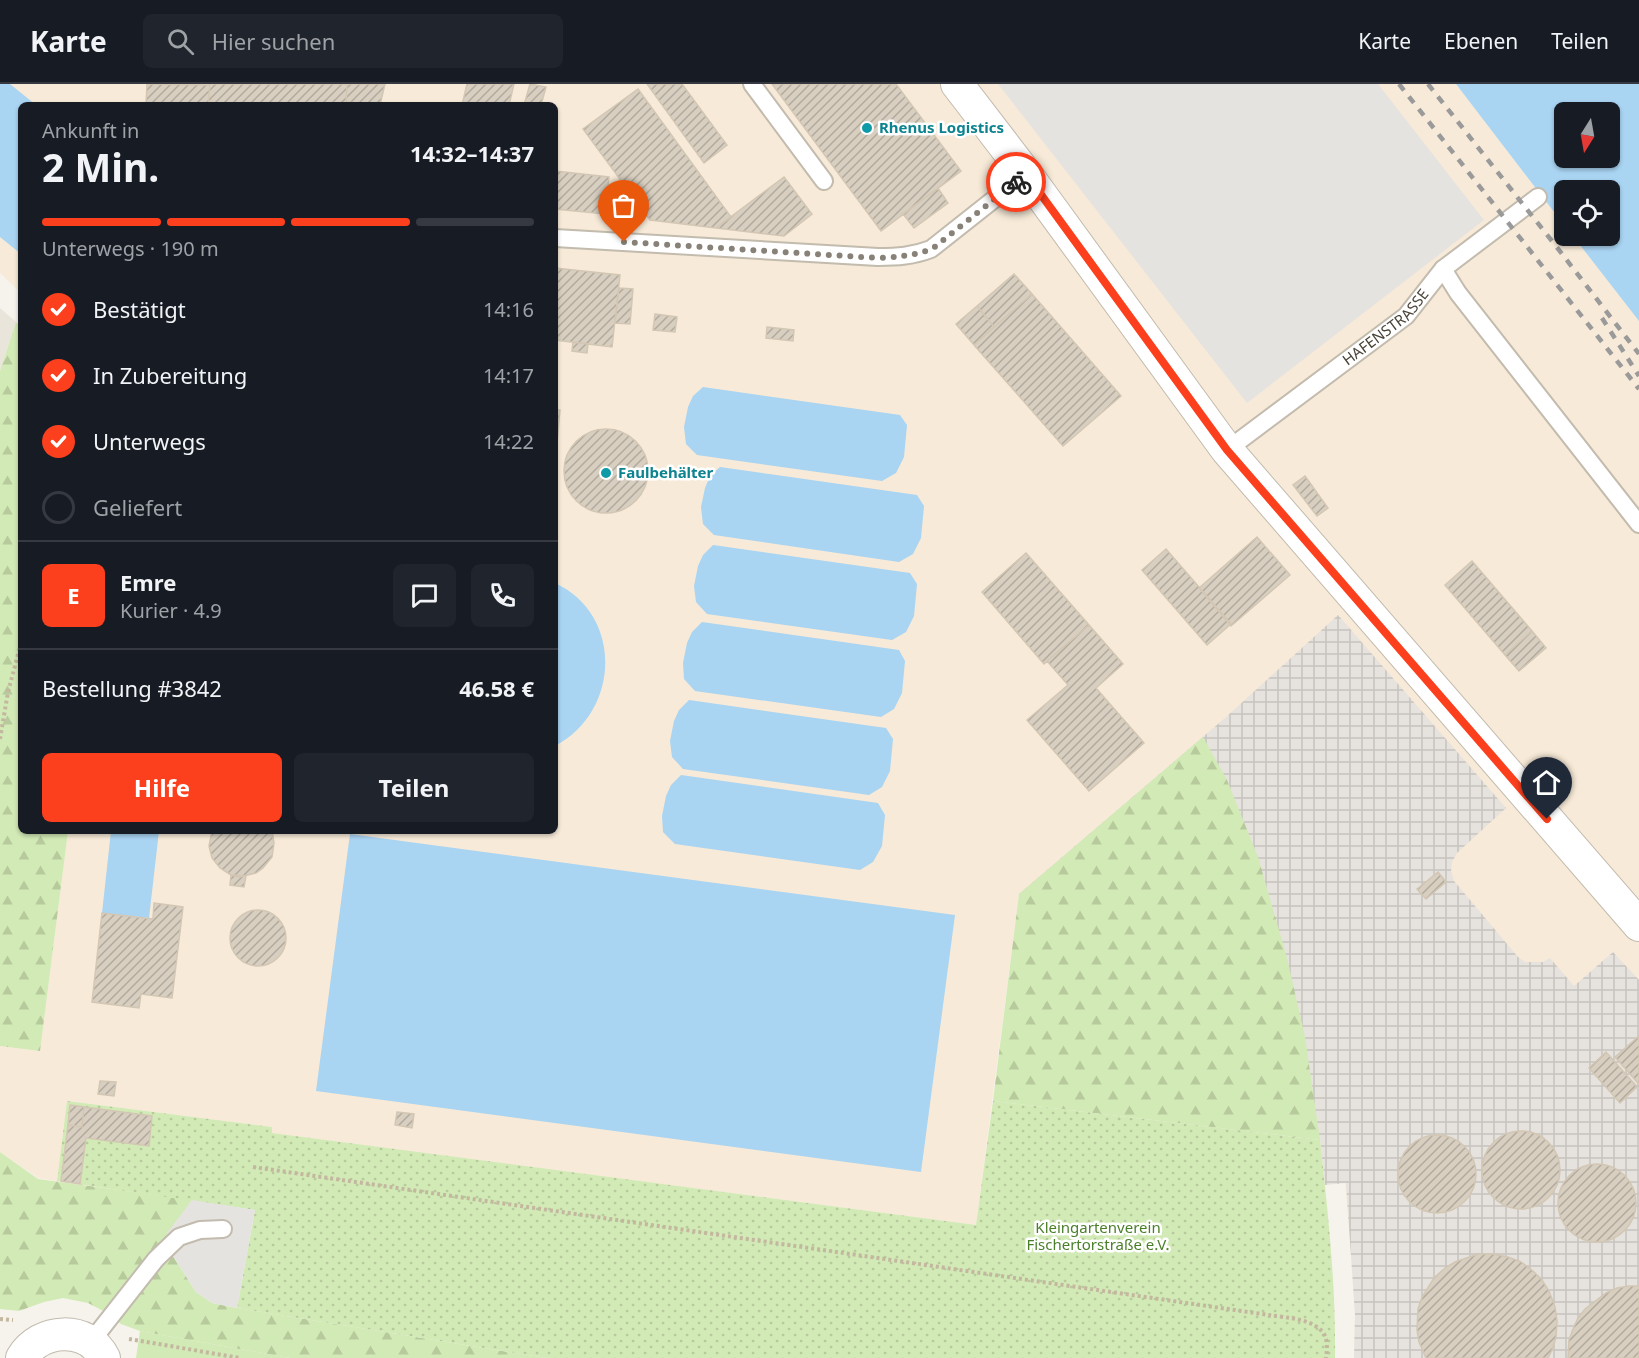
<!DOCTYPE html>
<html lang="de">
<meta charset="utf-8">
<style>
body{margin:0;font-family:"Noto Sans",sans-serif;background:#20242c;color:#f1f3f6;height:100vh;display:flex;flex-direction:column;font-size:22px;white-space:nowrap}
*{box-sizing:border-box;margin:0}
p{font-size:20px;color:#9ea1a6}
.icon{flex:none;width:33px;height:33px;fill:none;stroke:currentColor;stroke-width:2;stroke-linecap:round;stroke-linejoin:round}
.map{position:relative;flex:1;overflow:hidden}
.sheet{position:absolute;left:18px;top:18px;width:540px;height:732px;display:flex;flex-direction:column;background:#171b24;border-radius:9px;box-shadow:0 2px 4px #0004}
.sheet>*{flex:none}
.needle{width:39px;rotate:191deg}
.buttons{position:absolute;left:1554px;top:18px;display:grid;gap:12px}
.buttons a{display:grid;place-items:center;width:66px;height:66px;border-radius:9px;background:#171b24;box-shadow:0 2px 4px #0004;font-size:30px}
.pin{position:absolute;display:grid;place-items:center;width:51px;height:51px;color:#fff;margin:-62px -26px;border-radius:50% 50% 50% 0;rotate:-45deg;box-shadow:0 0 6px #0007}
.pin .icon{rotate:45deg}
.courier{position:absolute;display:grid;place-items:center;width:60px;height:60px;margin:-30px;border:4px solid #fc3f1d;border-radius:50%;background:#fff;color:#222;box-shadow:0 2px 8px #0007}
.head em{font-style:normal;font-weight:700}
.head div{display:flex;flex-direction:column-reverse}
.head{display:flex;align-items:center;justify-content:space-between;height:102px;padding:0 24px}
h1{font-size:39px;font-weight:700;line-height:45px}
.bar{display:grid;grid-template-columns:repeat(4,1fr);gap:9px 6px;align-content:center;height:72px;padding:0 24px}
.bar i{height:8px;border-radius:4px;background:#363941}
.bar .on{background:#fc3f1d}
.bar p{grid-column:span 4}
.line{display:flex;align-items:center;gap:15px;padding:0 24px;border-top:2px solid #363941}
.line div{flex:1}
.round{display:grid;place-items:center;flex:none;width:63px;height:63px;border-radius:9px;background:#20242c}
ol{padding:0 24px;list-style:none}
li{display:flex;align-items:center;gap:18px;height:66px}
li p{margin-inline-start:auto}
li .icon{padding:6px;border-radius:50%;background:#fc3f1d;color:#fff;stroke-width:4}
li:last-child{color:#9ea1a6}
li i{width:33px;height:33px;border:3px solid #363941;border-radius:50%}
.primary-button{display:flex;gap:12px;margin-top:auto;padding:12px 24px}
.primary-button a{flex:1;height:69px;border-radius:9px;background:#fc3f1d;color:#fff;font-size:24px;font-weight:700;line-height:69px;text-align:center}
.primary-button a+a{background:#20242c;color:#f1f3f6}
header{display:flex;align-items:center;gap:36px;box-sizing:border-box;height:84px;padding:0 30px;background:#171b24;border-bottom:2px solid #363941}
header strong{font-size:28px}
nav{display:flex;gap:33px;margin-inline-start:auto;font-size:21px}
.search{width:420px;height:54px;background:#20242c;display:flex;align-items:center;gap:15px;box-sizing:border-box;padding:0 21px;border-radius:9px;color:#9ea1a6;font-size:22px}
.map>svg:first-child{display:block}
.residential{fill:#eae5da}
.commercial{fill:#f7ead8}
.industrial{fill:url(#industrial-grid)}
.grass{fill:#d2eab5}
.forest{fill:url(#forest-firs)}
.garden{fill:url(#garden-dots)}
.parking{fill:#e5e3e0}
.water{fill:#a9d4f2;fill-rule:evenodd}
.building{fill:url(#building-hatch);stroke:#d3c7b4;stroke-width:1.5}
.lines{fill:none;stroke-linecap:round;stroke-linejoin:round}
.service-casing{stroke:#c2bbae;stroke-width:20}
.minor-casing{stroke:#c2bbae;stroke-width:34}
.path{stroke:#c4b79f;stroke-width:4;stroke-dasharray:3 3;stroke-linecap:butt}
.service{stroke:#fff;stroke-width:16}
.minor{stroke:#fff;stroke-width:32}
.rail{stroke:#9a9a9a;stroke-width:4.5;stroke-dasharray:8 8;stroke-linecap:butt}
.done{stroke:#878178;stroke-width:6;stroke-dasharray:0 10.8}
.route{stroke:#fc3f1d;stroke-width:8}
.culture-dot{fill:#0f9aa8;stroke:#fff;stroke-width:2}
.labels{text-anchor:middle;stroke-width:5;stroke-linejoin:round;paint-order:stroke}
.culture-label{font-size:15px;font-weight:bold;fill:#0d838f;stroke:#fff;text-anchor:start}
.street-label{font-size:15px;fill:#4b4439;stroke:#fff}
.park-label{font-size:15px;fill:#4a7f2a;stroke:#fff}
</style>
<header>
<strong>Karte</strong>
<div class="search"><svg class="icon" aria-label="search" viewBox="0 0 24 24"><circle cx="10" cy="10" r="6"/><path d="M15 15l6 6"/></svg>Hier suchen</div>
<nav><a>Karte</a><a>Ebenen</a><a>Teilen</a></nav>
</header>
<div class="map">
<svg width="1639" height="1274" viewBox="0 0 1639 1274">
<defs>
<pattern id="industrial-grid" width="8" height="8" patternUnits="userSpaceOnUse" patternTransform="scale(1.5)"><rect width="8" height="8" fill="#e6e2dd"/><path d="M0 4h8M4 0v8" fill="none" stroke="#c7c3be"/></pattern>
<pattern id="forest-firs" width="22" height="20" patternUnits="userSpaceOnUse" patternTransform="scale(1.5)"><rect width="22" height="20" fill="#d2eab5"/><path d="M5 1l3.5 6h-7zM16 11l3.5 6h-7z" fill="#b6ca9c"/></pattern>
<pattern id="garden-dots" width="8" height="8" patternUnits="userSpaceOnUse" patternTransform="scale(1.5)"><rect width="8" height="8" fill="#d2eab5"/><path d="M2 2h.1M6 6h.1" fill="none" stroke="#b6ca9c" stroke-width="1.8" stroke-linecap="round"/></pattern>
<pattern id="building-hatch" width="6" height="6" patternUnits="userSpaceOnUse" patternTransform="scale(1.5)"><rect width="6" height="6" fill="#d8cfc1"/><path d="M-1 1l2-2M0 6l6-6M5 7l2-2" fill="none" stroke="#b1aa9e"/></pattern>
</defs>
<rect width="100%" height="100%" fill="#f6f3ec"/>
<path class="residential" d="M0,224L16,238L0,287Z"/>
<path class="commercial" d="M0,0H1456L1564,141V152H1573L1639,237V1274H1354L1355,1231L1354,1200L1338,1017L1019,810L976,1141L271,1049L272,1043L67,1017L57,1097L38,1094L0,1068V962L40,967L68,747H555V21H21V209L0,189Z"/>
<path class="industrial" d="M1338,531L1506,724L1457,769L1452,778L1451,787L1454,797L1518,873L1525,878H1543L1550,874L1574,902L1613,868L1639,896V1274H1354L1355,1231L1346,1099L1325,1101L1320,1056L1019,810L1225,634Z"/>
<path class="grass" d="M140,1247L290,1274H136Z"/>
<path class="forest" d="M16,238L21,244V747H68L40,967L0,962V287Z
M1203,653L1227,696L1258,773L1287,874L1305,953L1320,1056L993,1017L1019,810Z
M0,1068L38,1095L192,1116L181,1132L166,1161L196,1208L212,1219L237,1224L546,1274H290L140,1247L121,1240L107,1229L88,1219L63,1214L44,1218L19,1227L0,1225Z"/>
<path class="garden" d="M67,1017L272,1043V1049L976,1141L993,1017L1320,1056C1328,1129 1336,1201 1335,1274H546L237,1224L255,1126L57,1097Z"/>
<path class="parking" d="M998,0H1378L1484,136L1247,319Z
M192,1116L255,1126L237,1224L212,1219L196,1208L166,1161L167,1149Z"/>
<path class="water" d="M0,0H10L36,21H21V170L0,153Z
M1456,0H1639V237L1573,152H1610V106H1564V141ZM1564,28H1610V74H1564Z
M703,303L900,331L907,341L904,373L896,389L882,397L697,371L686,360L684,343L688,323L693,312Z
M720,383L917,411L924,422L921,454L913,470L899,478L714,451L703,440L701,423L705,404L710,392Z
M713,461L910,489L917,500L914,532L906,548L892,556L707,530L696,518L694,502L698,482L703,471Z
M555,499C624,531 620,628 555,662Z
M702,538L899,566L905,577L902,609L894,625L881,633L695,607L684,595L683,579L687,559L692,548Z
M689,616L886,644L893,655L890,687L882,703L869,711L683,685L672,673L670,657L674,637L679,626Z
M681,691L878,719L885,731L882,762L873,778L860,786L675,760L663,748L662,732L666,712L671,701Z
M111,747H159L149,834L102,829Z
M350,750L955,831L921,1088L316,1007Z"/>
<path class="building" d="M147,0L210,1L208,21H146Z
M210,0H347L346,21H208Z
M347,0H385L380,21L346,18Z
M467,0H514L509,21H462Z
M530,0L546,3L541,21H524Z
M647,0H682L727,61L704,79Z
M772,0H896L961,87L881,147Z
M638,5L731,133L716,144L650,136L583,45Z
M555,87L609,93L605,130L555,125Z
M784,93L812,130L784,152L716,144Z
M938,104L948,119L914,144L903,130Z
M555,184L620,191L612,263L555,256Z
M1014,190L1032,210L994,243L977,222Z
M619,204L633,205L630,240L615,239Z
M1032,210L1121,312L1063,362L974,261Z
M977,222L994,243L974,261L956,240Z
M655,230L677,233L675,248L653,246Z
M767,243L794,246L793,257L766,254Z
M573,258L588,260L587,269L572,267Z
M555,326H560L555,378Z
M564 387a42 42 0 1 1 84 0a42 42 0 1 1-84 0Z
M1305,392L1328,424L1317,432L1293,401Z
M1257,453L1290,491L1231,542L1199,504Z
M1166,465L1231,540L1207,561L1142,486Z
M1026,469L1089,541L1044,580L982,508Z
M1472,477L1532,547L1505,571L1445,501Z
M1089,541L1123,580L1096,604L1144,659L1089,707L1027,636L1068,601L1047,577Z
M1532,547L1546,564L1519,587L1505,571Z
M212,747H272L274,759L272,773L263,784L256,789L240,793L231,791L220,784L212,774L209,762Z
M1438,788L1446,798L1426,815L1417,805Z
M231,791L246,792L244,803L230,801Z
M154,819L183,823L172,914L141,910L139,924L92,918L102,829L153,835Z
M230 854a28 28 0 1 1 56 0a28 28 0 1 1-56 0Z
M1639,952V1000L1615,973Z
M1606,968L1637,1003L1620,1019L1589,984Z
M100,997L116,998L114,1012L98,1010Z
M70,1021L84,1023L82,1043L68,1041Z
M84,1023L152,1032L149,1062L86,1054L80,1100L61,1097L68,1041L82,1043Z
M397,1028L414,1030L412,1044L395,1041Z
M1482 1086a39 39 0 1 1 78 0a39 39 0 1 1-78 0Z
M1398 1090a39 39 0 1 1 78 0a39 39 0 1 1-78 0Z
M1558 1119a39 39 0 1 1 78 0a39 39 0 1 1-78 0Z
M1478,1170H1493L1508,1173L1521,1178L1533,1187L1542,1196L1549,1207L1555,1223L1557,1237L1556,1253L1552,1266L1548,1274H1426L1419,1258L1417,1246L1418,1225L1422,1213L1434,1194L1445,1184L1455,1178Z
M1629,1202H1639V1274H1568L1569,1256L1573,1245L1578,1234L1585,1225L1606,1209L1617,1204Z"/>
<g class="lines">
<defs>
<g id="service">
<path d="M752,0L824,97"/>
<path d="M555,154L878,173C897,173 913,172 931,165L1026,90"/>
<path d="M1443,185L1458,209L1639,440"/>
<path id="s1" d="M1227,366L1406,232L1443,185L1538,113"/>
<path d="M90,1259L156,1175L179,1153L200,1146L223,1145"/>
</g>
<path id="minor" d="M957,0L1026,90L1227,366L1639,841
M22,1274C39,1244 88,1241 104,1274"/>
</defs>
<use href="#service" class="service-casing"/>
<use href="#minor" class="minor-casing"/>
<path class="path" d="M0,655L8,608L21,559
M253,1083L1269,1231C1286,1234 1313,1234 1324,1250C1328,1257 1327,1266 1326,1274
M0,1235L13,1236
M129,1255L240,1274"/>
<use href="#service" class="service"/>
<use href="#minor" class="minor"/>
<path class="rail" d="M1399,0L1639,305
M1428,0L1559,166L1639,270
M1602,234L1639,292"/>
</g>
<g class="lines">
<path class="done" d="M624,158L878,174C897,173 913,172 932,165L1016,98"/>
<path class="route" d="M1016,98L1026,90L1227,366L1547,735"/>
</g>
<g class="culture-dot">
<circle cx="867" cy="44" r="6"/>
<circle cx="606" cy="389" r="6"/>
</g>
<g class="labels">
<g class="culture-label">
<text x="879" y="49">Rhenus Logistics</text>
<text x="618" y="394">Faulbehälter</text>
</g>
<g class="street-label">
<text dy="5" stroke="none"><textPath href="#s1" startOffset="201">HAFENSTRASSE</textPath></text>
</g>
<g class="park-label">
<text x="1098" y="1149">Kleingartenverein<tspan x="1098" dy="17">Fischertorstraße e.V.</tspan></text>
</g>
</g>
</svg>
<div class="buttons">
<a><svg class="needle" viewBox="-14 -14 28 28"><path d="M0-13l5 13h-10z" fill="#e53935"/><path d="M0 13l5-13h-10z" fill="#9ea1a6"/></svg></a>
<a><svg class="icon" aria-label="locate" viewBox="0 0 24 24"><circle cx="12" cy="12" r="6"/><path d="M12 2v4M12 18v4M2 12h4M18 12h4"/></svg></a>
</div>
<div class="pin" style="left:624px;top:158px;background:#ea580c"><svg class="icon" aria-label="bag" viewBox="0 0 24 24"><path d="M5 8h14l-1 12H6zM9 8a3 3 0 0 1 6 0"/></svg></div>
<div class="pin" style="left:1547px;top:735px;background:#1f2937"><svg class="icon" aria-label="home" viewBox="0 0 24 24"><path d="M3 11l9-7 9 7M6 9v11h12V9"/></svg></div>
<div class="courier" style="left:1016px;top:98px"><svg class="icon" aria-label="bike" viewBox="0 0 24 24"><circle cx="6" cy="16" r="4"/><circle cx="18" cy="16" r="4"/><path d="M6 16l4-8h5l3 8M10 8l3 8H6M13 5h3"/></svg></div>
<section class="sheet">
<div class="head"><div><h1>2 Min.</h1><p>Ankunft in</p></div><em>14:32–14:37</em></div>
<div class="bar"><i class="on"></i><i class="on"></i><i class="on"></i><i></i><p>Unterwegs · 190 m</p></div>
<ol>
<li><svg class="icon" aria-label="check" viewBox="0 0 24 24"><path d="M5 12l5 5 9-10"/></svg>Bestätigt<p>14:16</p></li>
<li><svg class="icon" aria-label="check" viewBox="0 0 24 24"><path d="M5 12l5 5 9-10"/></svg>In Zubereitung<p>14:17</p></li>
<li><svg class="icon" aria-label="check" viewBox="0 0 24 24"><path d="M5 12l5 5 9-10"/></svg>Unterwegs<p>14:22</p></li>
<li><i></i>Geliefert</li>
</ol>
<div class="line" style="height:108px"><b class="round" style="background:#fc3f1d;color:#fff">E</b><div><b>Emre</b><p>Kurier · 4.9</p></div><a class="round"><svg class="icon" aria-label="chat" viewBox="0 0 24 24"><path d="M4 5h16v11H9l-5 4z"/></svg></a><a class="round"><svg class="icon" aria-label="phone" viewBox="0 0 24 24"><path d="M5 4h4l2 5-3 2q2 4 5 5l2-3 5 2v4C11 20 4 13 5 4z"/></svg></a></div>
<div class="line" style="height:78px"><div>Bestellung #3842</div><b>46.58 €</b></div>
<div class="primary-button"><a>Hilfe</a><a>Teilen</a></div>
</section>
</div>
